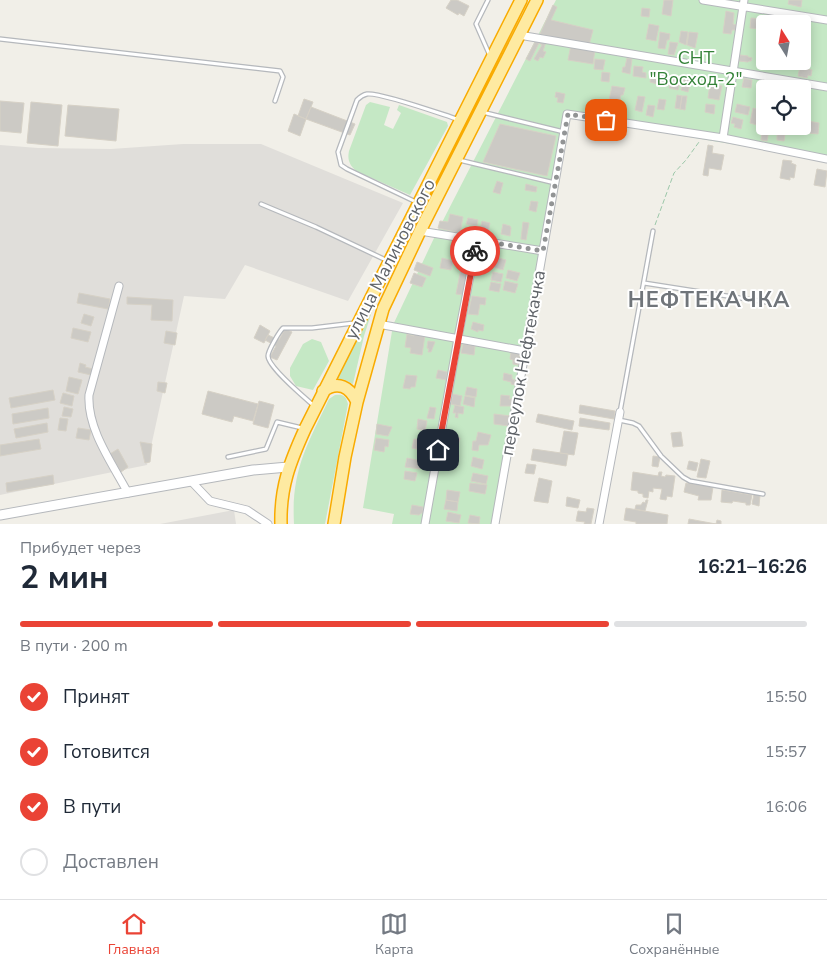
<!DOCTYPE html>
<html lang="ru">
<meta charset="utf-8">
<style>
body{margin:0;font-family:"Nunito Sans",sans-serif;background:#f6f6f7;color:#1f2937;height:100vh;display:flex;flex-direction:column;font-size:19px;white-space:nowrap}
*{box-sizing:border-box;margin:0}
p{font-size:16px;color:#747a83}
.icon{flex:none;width:28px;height:28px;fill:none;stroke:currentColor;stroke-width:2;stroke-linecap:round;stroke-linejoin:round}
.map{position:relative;height:524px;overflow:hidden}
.drawer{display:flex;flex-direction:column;background:#fff;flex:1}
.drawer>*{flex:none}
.needle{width:32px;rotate:349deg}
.fabs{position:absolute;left:756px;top:15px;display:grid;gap:10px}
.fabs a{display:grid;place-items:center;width:55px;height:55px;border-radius:5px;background:#fff;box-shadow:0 2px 12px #0003;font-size:25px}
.pin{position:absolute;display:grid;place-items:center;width:42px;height:42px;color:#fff;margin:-21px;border-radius:10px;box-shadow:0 2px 8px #0006}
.courier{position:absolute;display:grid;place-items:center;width:50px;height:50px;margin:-25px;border:4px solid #ea4335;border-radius:50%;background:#fff;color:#222;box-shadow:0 1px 6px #0007}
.overview em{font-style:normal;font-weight:700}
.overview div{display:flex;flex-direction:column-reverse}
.overview{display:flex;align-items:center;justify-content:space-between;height:85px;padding:0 20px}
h1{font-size:32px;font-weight:700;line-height:38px}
.bar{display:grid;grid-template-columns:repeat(4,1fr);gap:8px 5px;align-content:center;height:60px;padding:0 20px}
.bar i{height:6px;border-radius:4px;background:#e0e1e3}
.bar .active{background:#ea4335}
.bar p{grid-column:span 4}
ol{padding:0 20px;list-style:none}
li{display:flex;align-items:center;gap:15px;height:55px}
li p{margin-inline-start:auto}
li .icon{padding:5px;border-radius:50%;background:#ea4335;color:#fff;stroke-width:4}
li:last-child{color:#747a83}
li i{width:28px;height:28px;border:2px solid #e0e1e3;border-radius:50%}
.menu{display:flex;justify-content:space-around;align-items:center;height:70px;border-top:1px solid #e0e1e3;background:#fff;font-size:14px;color:#747a83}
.menu a{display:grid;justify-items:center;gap:2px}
.menu .active{color:#ea4335}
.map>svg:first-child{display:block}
.industrial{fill:#e0deda}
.green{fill:#c5e8c5;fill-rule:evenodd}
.building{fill:#cccac5;stroke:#d6d1c6}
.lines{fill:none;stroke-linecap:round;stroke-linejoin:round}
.service-casing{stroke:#b5b8bc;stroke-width:5.5}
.minor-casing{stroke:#b5b8bc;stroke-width:9}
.tertiary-casing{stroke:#b5b8bc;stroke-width:11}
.trunk-casing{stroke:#f9ab00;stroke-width:14}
.path{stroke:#9cc7a9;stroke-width:1;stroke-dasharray:5 2.5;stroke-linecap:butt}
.service{stroke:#fff;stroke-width:3}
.minor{stroke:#fff;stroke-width:7}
.tertiary{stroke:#fff;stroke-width:9}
.trunk{stroke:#feeaa1;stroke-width:11}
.done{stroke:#929495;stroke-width:5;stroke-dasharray:0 9}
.route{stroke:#ea4335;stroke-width:6}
.labels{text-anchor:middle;stroke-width:4;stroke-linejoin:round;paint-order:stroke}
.park-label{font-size:18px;fill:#348238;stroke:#fff}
.street-label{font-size:18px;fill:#5f6368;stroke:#fff}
.district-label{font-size:22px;font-weight:bold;letter-spacing:1px;fill:#70757a;stroke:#fff}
</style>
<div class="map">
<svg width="827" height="524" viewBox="0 0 827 524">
<rect width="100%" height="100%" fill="#f1efe8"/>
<path class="industrial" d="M183,144H261L403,203L348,301L245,265L225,299L184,296L147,465L0,495V145L38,148L111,149Z
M234,510L236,524H160Z"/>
<path class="green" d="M556,0H827V160L569,117L496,524H392L394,514L363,508L393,325L435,236ZM765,24H802V61H765ZM765,89H802V126H765Z
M370,102L390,107L384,125L393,129L401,113L397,110L399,105L447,122L448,126L410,195L356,171C350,165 347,160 349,151L366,105Z
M375,302L364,336L353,384L345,380L336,378Z
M312,339L321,342L329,361L313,390L296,386L290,376V368L303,344Z
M335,395C343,394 346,396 348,404L325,524H294C291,471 307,445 329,399Z"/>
<path class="building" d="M451,0H457L469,6L464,16L459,13L458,15L446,8Z
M664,0H673L671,16L662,14Z
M789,0H802L801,7L788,4Z
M553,5L557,7L551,20L593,30L589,45L540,34Z
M642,8L650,9L649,17L641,16Z
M726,11L734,13L733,24L736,25V30H732L731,34L723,33Z
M751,18L762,19L761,29L750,28Z
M649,24L659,26L656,41L646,39Z
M681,31L688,32L686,45L679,42Z
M660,32L670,34L669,40H667L665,49L658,48Z
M689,32L698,33L695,48L687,45Z
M536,40L546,42L543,51L546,52L543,58L540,57L538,61L534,59L542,45L539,43L530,61L526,59Z
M670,42L678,43L674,55L668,54Z
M571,45L595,49L593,64L568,60Z
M740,55L748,56V57L752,58L751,61H749L748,62L739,61Z
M627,58L632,59L630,74L622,72L623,67H625Z
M595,59L605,60L603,70L594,69Z
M634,66L643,67L642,72L646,73V78L633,76Z
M800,67L812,70L811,76L808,75L807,78L798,76Z
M664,71H667L666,75L670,76L668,85L661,84Z
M602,72L610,73L609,82L601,81Z
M652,73L659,74L657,84L650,82Z
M672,76L681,78L678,90L669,88Z
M684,78L691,80L688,92L681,90Z
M744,78L752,80L751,88L742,87Z
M710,84L722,86L719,100L708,98Z
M612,86L625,88L623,95H621L618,107L608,105Z
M556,92L565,94L563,103L557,102L558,98L555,97Z
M677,95L682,96L680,109L675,108Z
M638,96L645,97L642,112L635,110Z
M682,96H687L685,110L680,109Z
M304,99L313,102L306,119L298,116Z
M659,99L666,100L664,110L657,109Z
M0,101L24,103L21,133L0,131Z
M31,102L62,105L58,146L27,143Z
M706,104L715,105L714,114L705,112Z
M737,104L750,107L748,115L735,112Z
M68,105L119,109L116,141L65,136Z
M648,105L655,106L653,117L646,115Z
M311,107L355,124L350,135L306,119Z
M753,108L760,110L759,112L765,114L764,121L758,119L757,125L750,123Z
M294,114L306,119L300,136L288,131Z
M733,117L743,120L741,129L734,127L735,124L731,123Z
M802,120L819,123L818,134L798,132L799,126H802Z
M500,124L556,136L547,176L483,162Z
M777,127L786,128L784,141L777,140Z
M762,129L769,130L767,141L761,140Z
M708,145L713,146L712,153L724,155L721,170L709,168L708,176L703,175Z
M783,160L792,161L791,163L796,165L794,178L790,177V180L780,178Z
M817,169L827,171L825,187L814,185Z
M497,181L503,183L500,194L493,192Z
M526,184L537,187L536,192L525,190Z
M531,201L538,202L536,212L529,210Z
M450,214L463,217L460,233L438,228L440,221L448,222Z
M468,218L478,220L477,226L466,224Z
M482,221L490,223L487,237L479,235Z
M523,222L529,223L526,240L521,239Z
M503,224L510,226L511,228L510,236L501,234Z
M487,248L492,250L488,268L476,266L479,253L485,254Z
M495,257L506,260L503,270L490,266L492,259H495Z
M442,258L453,261L451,270L440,268Z
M417,262L433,268L430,276L414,270Z
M461,269L469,270L464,295L456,294Z
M508,270L520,273L517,281L506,278Z
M493,272L503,274L501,282L491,280Z
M414,273L426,278L422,287L410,283Z
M505,281L518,284L515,293L503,290Z
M491,282L501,284L499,292L489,290Z
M79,293L110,299L108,309L77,303Z
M472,296L486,298L485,305L480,304L478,315L468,314Z
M127,297L173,300L172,321L151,320L152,305L127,304Z
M84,314L94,317L91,326L81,323Z
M473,322L484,325L483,331L478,330V332L471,329Z
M260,325L270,331L264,343L254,338Z
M73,328L91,332L88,342L71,338Z
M285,329L292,332L277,360L270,357L276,346L265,340L268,335L279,340Z
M166,331L177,333L175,345L164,343Z
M414,333L425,335L422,355L410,353L411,348L405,347L407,334L414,336Z
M428,341L435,342L431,352H428L429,349L427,348Z
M463,344L475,346L474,355L461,353Z
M511,352L520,354L518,365L513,364V360L510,359Z
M80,363L86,365L85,367L93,369L91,375L78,372Z
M438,370L447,372L446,380L436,378Z
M504,373L512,375V379L515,380V385L511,384V382L503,380Z
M406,375L417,376L415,387H411L410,389L403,388Z
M69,377L82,380L78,394L66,391Z
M158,382L167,383L165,393L157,391Z
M467,387L477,389L476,397L465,395Z
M53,390L55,400L11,408L9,398Z
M208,391L258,404L253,421L234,416L232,422L202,414Z
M63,393L74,396L72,406L60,403Z
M453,394L462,396L460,406L451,404Z
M501,395L510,396L509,399H513L512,406H500Z
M465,396L475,398L474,407L463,404Z
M259,401L274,405L268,428L253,424Z
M455,405L464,407L463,414L458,413V418L455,417L456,413H453Z
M580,405L615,411L614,419L579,413Z
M64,407L73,409L71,417L62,416Z
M430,407L436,408L434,419L427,418Z
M48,408L49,418L13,424L12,414Z
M494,414L511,416L509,426L494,424Z
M538,414L574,421L572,430L536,422Z
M60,418L68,419L66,431L58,430Z
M580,418L610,423L609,430L579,426Z
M418,419L427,421L425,431L417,429Z
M47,423L48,432L16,438L14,429Z
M377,424L392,427L388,436L376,434Z
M78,428L91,430L89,440L76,438Z
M564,431L578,433L574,455L560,453Z
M478,432L491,435L488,445H479L478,451L472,450L473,441H476Z
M681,432L683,446L673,447L671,433Z
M450,434L453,435V437L460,438L458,446L449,444Z
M376,438L389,440L388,447L385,446L384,452L374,450Z
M39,439L41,449L0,456V445Z
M414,439L428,441L426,451L412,448Z
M140,442L152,444L150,462L145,463Z
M118,449L128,467L121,472L110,454Z
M533,449L568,454L566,466L531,460Z
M447,453L459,455L457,466L445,464Z
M653,456L660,457L658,467L652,466Z
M473,457L484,460L482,469L471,466Z
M407,458L421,461L420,469L405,467Z
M701,459L710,461L706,478L697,477Z
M689,461L698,463L696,471L687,469Z
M527,464L536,465L534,474L525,473Z
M405,471L417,473L415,481L404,479Z
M633,472L658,476L659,472H662L661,476L665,477L666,475L675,476L672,497L667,496L666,500L660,499L662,489L653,488V492L649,491L648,498L643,497V494L638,493V491L631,490Z
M473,473L488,476L486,484L471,481Z
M53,475L54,484L7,492L6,483Z
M539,478L552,481L548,503L534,501Z
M470,483L487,485L485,494L469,491Z
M686,483L713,487L711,500H698L699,496L684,492Z
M447,490L460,492L458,502L446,500Z
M722,490L752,495L750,505H746V503L733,501L732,503L721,502Z
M754,494L760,495L759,506L752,504Z
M567,497L580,500L578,508L566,506Z
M446,500L458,502L457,511L444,509Z
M646,500H648L645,511L635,509L636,505H641L643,502L645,503Z
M412,505L423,507V512L419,515L410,514Z
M587,508L594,509L591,524H584L585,522L576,521L578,511L586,512Z
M626,508L668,515L667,524H636V522L624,520Z
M448,512L461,515L459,523L446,521Z
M470,515L480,517L479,524L468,523Z
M689,519L716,524L717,520L721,521V524H688Z"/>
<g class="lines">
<defs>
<path id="service" d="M488,0L476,24L490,56
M0,39L280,71L283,77L275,101
M482,112L564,132
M459,160L555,183
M416,202L347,169L341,165L338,152L357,100C360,97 362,95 367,94C380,92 441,114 457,119
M261,204L316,227L388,261
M644,283L766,302
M313,405C304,397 268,367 268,356C268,351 279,332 283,328H312L354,323
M620,412L653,231
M619,420L633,423L639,426L661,456L683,477L690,481L763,494
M228,457L266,449L277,422L302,428"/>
<path id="minor" d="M703,0L827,20
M519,35L827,87
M723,138L744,0
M420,231L543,251
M119,286L89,395C87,429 112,463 128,493
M378,324L525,351
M191,481L210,501L247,510L268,524
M425,524L458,338L477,240
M495,524L567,114L723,138L827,159
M599,524L620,412"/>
<path id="tertiary" d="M0,515L253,470L288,467"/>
<path id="trunk" d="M323,391C338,380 350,387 357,402
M281,524C280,487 290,462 305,429L521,0
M334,524L345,457L357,402L383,309L420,231L537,0"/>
</defs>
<use href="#service" class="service-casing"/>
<use href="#minor" class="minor-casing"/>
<use href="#tertiary" class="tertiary-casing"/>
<use href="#trunk" class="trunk-casing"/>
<path class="path" d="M655,225L674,173L686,160L699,142"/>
<use href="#service" class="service"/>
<use href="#minor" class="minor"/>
<use href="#tertiary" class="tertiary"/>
<use href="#trunk" class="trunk"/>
</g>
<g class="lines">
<path class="done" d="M475,251L477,240L543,251L568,114L606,120"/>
<path class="route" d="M438,450L475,251"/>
</g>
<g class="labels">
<g class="park-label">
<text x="696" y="64">СНТ<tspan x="696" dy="21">"Восход-2"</tspan></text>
</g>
<g class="street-label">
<text transform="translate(390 259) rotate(-63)" y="6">улица Малиновского</text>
<text transform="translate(523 363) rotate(-80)" y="6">переулок Нефтекачка</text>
</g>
<g class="district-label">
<text x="709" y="307">НЕФТЕКАЧКА</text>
</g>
</g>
</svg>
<div class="fabs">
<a><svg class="needle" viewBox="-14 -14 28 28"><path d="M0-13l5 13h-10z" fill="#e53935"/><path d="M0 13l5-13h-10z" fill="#747a83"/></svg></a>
<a><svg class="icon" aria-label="locate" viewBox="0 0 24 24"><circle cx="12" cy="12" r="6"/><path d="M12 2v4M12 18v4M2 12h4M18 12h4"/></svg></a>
</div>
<div class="pin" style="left:606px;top:120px;background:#ea580c"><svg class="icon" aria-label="bag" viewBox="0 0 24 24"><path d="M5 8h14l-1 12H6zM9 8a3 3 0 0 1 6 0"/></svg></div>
<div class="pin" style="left:438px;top:450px;background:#1f2937"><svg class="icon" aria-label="home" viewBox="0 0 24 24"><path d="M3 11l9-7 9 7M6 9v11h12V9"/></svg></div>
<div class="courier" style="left:475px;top:251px"><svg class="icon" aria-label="bike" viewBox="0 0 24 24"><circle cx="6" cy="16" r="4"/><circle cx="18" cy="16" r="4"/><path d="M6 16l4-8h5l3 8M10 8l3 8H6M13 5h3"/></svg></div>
</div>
<section class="drawer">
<div class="overview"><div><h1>2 мин</h1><p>Прибудет через</p></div><em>16:21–16:26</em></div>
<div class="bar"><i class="active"></i><i class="active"></i><i class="active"></i><i></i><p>В пути · 200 m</p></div>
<ol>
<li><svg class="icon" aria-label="check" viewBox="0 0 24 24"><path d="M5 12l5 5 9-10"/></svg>Принят<p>15:50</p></li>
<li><svg class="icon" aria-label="check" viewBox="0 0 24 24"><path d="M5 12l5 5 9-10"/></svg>Готовится<p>15:57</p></li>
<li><svg class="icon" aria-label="check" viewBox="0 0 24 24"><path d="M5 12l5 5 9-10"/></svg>В пути<p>16:06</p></li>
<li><i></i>Доставлен</li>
</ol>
</section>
<nav class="menu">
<a class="active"><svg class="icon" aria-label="home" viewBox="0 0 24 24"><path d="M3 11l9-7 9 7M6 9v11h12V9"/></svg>Главная</a>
<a><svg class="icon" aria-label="map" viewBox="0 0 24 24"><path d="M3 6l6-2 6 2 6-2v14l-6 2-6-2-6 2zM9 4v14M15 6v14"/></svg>Карта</a>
<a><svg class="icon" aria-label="saved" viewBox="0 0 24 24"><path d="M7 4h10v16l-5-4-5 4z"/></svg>Сохранённые</a>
</nav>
